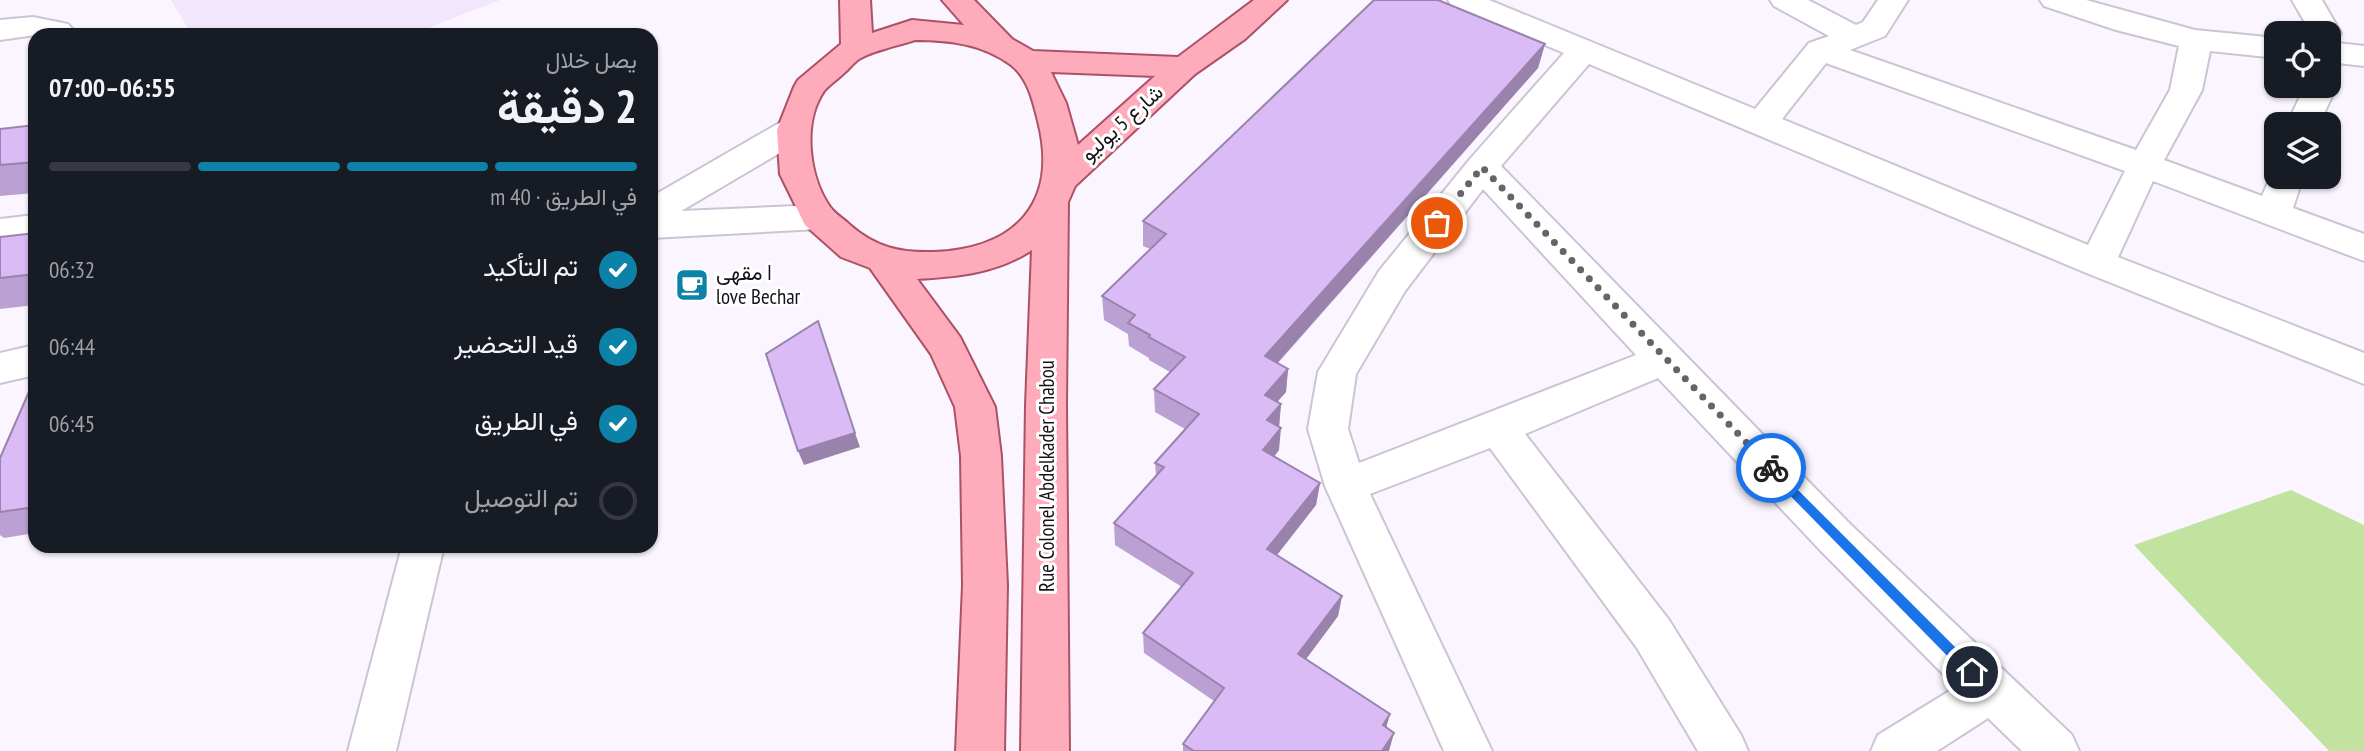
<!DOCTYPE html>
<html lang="ar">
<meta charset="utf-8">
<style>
body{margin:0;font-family:"PT Sans Narrow",Vazirmatn,sans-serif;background:#242831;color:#f1f3f6;direction:rtl;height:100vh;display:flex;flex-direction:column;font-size:26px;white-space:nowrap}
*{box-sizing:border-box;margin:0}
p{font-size:23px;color:#9ea1a6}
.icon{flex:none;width:38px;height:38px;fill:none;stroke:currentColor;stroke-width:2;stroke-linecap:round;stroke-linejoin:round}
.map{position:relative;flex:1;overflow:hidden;direction:ltr}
.panel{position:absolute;left:28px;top:28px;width:630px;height:525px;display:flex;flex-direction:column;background:#171b24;border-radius:21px;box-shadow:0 2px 5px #0004;direction:rtl}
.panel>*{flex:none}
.fabs{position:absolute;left:2264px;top:21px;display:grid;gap:14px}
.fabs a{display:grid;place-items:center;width:77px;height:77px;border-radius:14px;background:#171b24;box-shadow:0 2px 5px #0004;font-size:35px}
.pin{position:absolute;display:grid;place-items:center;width:60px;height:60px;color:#fff;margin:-30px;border:4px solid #fff;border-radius:50%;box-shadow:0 2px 7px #0007}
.courier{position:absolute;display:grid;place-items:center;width:70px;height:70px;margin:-35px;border:5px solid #1a73e8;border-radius:50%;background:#fff;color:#222;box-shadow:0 2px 9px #0007}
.head em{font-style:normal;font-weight:700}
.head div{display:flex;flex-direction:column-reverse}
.head{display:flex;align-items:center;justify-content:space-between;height:119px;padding:0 21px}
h1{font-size:46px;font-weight:700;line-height:52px}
.bar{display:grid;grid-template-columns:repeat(4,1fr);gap:10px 7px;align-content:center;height:84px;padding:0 21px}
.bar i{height:9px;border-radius:5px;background:#363941}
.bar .active{background:#0c82a8}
.bar p{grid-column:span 4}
ol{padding:0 21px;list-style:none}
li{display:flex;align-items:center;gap:21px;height:77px}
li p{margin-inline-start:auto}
li .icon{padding:7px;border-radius:50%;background:#0c82a8;color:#fff;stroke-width:4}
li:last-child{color:#9ea1a6}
li i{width:38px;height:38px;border:4px solid #363941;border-radius:50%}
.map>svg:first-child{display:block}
.built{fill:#f2e6fd}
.green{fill:#c2e29f}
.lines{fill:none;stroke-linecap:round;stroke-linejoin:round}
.minor-casing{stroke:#ccc4d4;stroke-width:4}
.major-casing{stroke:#ac5266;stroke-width:4}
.minor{fill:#fff;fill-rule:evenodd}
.major{fill:#feacbc;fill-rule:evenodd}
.wall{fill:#bba1d3}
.shaded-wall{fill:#9983ac}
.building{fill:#dabbf5;stroke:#9983ac;stroke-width:2}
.route{fill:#1a73e8}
.done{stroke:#66636a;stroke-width:7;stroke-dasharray:0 12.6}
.labels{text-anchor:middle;stroke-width:6;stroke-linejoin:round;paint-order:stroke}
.street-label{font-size:21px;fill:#171419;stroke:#fff}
.poi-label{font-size:21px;fill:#171419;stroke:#fff;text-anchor:start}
</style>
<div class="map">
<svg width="2364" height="751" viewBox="0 0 2364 751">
<rect width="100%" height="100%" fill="#faf5ff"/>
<path class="built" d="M171,0H500L410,35H192Z"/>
<path class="green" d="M2291,490L2364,525V751H2329L2134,545Z"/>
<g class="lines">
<defs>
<path id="minor" d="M1448,0H1489L1755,109L1809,43L1829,36L1774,6L1770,0H1808L1856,25L1863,22L1878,0H1908L1885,36L1850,50L2136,150L2170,90L2179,46L2116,30L2044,6L2040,0H2086L2195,30L2277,38V58L2210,51L2202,90L2164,160L2262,196L2274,169L2277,168V177H2303L2293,208L2364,234V261L2153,181L2118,257L2364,353V384L2084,272L1589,64L1501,166L1850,524L2072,735L2079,751H2022L1988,718L1937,751H1871L1878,735L1956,687L1820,550L1658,378L1525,434L1669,620L1741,735L1748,751H1698L1637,648L1490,448L1370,494L1492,751H1444L1325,486L1308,429L1318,372L1379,271L1470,159L1564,53L1452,6ZM1826,63L2125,171L2088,245L1782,119ZM1483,189L1636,355L1359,463L1348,429L1356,374L1405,291Z
M2292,0H2322L2341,33L2337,40L2329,42V33H2311Z
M33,17L68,24L78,35H35L0,40V20Z
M2329,42L2364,46V66L2329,62Z
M2329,78L2337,86L2319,124H2287L2305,86H2329Z
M793,119L805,122L809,130L805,138L681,211L819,205L831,208L836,217L831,226L819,229L651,238V197L781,122Z
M35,215V241L0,245V219Z
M35,345V375L0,383V353Z
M402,546H444L396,751H348Z"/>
<path id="major" d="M840,0H870L872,33L912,20L964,25L942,0H974L1012,39L1033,51L1178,57L1254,0H1287L1245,39L1195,74L1075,186L1068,202L1066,405L1069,751H1021L1026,405L1032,250C997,273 958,277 917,279L960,337L995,407L1001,456L1007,585L1004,751H956L963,585L961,456L955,407L931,354L870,268L841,257L805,225L780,174L777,130L794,87L798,80L841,44ZM915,40C949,40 983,44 1011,65C1028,78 1033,101 1038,121C1059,204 1015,249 933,252C900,253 875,247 850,225C844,219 835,214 830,207C809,177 802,123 824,91C829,85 838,79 844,73C849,69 854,62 859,59C875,50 897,46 915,40ZM1051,72L1155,76L1078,145L1066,103Z"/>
</defs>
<use href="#minor" class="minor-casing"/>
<use href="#major" class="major-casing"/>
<use href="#minor" class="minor"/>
<use href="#major" class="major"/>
</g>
<path class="wall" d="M1545,44L1538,68L1278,363L1288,369L1286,392L1277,402L1281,404L1279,426V450L1274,457L1320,483L1316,505L1277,555L1342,596L1338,616L1306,659L1386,727L1389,751H1183V744L1214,701L1144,653L1143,633L1182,587L1115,545L1114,523L1156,476L1155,463L1185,429L1155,412L1154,389L1170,372L1149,360V358L1129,346L1128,334L1104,320L1102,296L1150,249L1143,246V221Z
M35,125V193L0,196V129Z
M35,233V305L0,309V237Z
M35,378V533L4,538L0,535V458Z"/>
<path class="shaded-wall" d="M1545,44L1538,68L1263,379L1265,356Z
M1288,369L1286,392L1263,418L1265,395Z
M1281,404L1279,427L1267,420Z
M1281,428L1279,450L1261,472L1263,450Z
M855,433L860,447L804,465L798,451Z
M1320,483L1316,505L1265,570L1267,549Z
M1342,596L1338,616L1295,674L1298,654Z
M1390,714L1385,732L1383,725Z
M1394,733L1389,751H1382Z"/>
<path class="building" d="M1374,0H1438L1545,44L1265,356L1288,369L1265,395L1281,404L1267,420L1281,428L1263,450L1320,483L1267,549L1342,596L1298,654L1390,714L1383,725L1394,733L1382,751H1194L1183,744L1224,688L1143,633L1193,573L1114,523L1164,467L1155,463L1199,414L1154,389L1185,357L1149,337L1150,335L1128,323L1135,315L1102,296L1166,234L1143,221Z
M35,125V162L0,165V129Z
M35,233V274L0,278V237Z
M818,321L855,433L798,451L766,354Z
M35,378V507L0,512V458Z"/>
<path class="route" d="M1771,463L1976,668V676H1967L1767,472L1765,468Z"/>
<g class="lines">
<path class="done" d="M1437,223L1482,167L1771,468"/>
</g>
<defs>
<symbol id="cafe-square" viewBox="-11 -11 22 22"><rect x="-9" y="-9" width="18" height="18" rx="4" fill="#0c82a8" stroke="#fff"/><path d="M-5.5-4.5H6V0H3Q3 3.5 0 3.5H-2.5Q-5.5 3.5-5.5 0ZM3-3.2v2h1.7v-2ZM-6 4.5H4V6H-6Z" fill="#fff"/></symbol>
</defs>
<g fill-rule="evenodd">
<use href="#cafe-square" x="673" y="266" width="38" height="38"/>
</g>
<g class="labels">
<g class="street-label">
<text transform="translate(1122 123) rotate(-42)" y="7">شارع 5 يوليو</text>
<text transform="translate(1047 476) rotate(-90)" y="7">Rue Colonel Abdelkader Chabou</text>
</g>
<g class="poi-label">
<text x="716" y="280">مقهى I<tspan x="716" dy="24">love Bechar</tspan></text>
</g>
</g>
</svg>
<div class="fabs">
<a><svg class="icon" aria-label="locate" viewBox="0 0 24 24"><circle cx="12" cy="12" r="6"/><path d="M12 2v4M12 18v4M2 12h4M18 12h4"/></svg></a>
<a><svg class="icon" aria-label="layers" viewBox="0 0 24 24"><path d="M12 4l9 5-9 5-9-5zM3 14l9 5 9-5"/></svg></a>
</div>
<div class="pin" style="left:1437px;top:223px;background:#ea580c"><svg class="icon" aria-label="bag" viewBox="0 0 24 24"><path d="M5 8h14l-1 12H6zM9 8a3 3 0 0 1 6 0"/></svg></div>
<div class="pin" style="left:1972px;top:672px;background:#1f2937"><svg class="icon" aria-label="home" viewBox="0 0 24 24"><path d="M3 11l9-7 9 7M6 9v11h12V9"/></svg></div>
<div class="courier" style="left:1771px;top:468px"><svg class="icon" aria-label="bike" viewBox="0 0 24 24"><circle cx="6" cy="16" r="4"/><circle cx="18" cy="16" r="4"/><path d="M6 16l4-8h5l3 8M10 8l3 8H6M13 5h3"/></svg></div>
<section class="panel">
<div class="head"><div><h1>2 دقيقة</h1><p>يصل خلال</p></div><em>06:55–07:00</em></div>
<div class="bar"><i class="active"></i><i class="active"></i><i class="active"></i><i></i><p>في الطريق · 40 m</p></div>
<ol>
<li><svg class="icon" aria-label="check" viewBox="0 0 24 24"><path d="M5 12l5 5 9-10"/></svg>تم التأكيد<p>06:32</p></li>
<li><svg class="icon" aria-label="check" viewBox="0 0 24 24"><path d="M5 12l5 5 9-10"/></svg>قيد التحضير<p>06:44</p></li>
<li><svg class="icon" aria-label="check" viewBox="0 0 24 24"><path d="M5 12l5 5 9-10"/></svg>في الطريق<p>06:45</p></li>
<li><i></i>تم التوصيل</li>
</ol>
</section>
</div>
